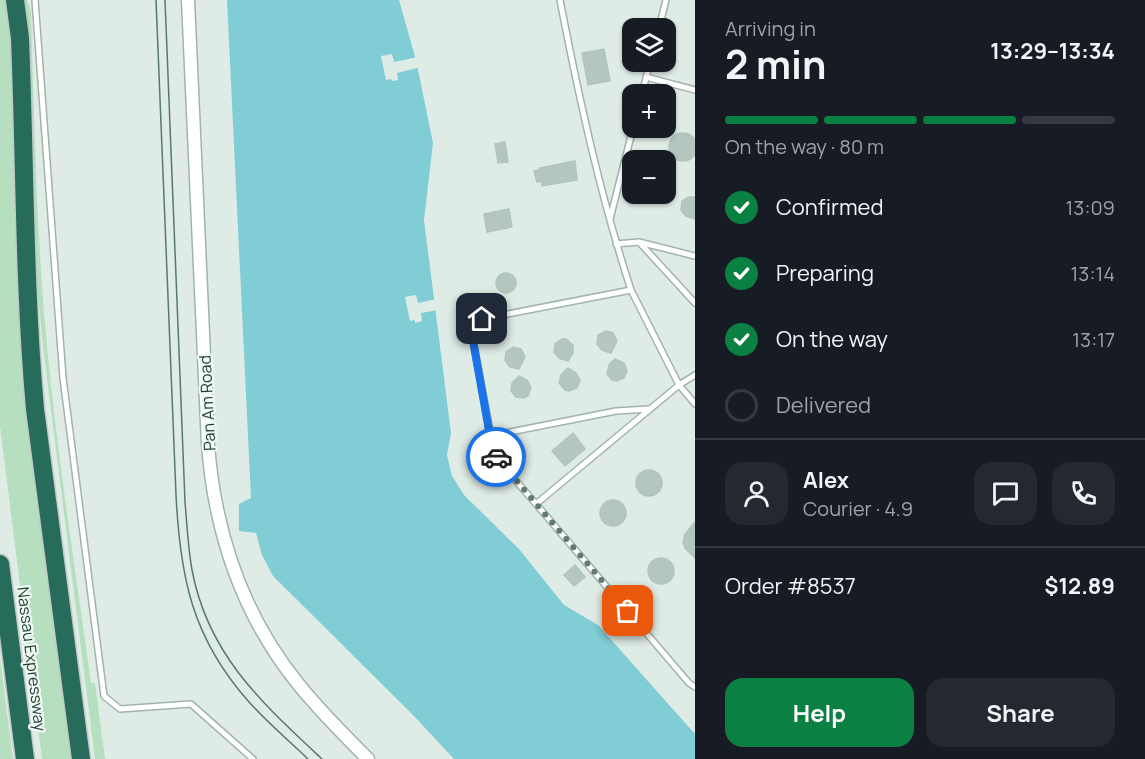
<!DOCTYPE html>
<meta charset="utf-8">
<style>
body{margin:0;font-family:Manrope,sans-serif;background:#242831;color:#f1f3f6;height:100vh;display:flex;flex-direction:column;font-size:22px;white-space:nowrap}
*{box-sizing:border-box;margin:0}
p{font-size:20px;color:#9ea1a6}
.icon{flex:none;width:33px;height:33px;fill:none;stroke:currentColor;stroke-width:2;stroke-linecap:round;stroke-linejoin:round}
.map{position:relative;flex:1;overflow:hidden}
.side{display:flex;flex-direction:column;background:#171b24;width:450px}
.side>*{flex:none}
.fabs{position:absolute;left:622px;top:18px;display:grid;gap:12px}
.fabs a{display:grid;place-items:center;width:54px;height:54px;border-radius:12px;background:#171b24;box-shadow:0 2px 4px #0004;font-size:30px}
.pin{position:absolute;display:grid;place-items:center;width:51px;height:51px;color:#fff;margin:-26px;border-radius:12px;box-shadow:0 3px 9px #0006}
.courier{position:absolute;display:grid;place-items:center;width:60px;height:60px;margin:-30px;border:4px solid #1a73e8;border-radius:50%;background:#fff;color:#222;box-shadow:0 2px 8px #0007}
.overview em{font-style:normal;font-weight:700}
.overview div{display:flex;flex-direction:column-reverse}
.overview{display:flex;align-items:center;justify-content:space-between;height:102px;padding:0 30px}
h1{font-size:39px;font-weight:700;line-height:45px}
.bar{display:grid;grid-template-columns:repeat(4,1fr);gap:9px 6px;align-content:center;height:72px;padding:0 30px}
.bar i{height:8px;border-radius:4px;background:#363941}
.bar .active{background:#0b8043}
.bar p{grid-column:span 4}
.line{display:flex;align-items:center;gap:15px;padding:0 30px;border-top:2px solid #363941}
.line div{flex:1}
.round{display:grid;place-items:center;flex:none;width:63px;height:63px;border-radius:18px;background:#242831}
ol{padding:0 30px;list-style:none}
li{display:flex;align-items:center;gap:18px;height:66px}
li p{margin-inline-start:auto}
li .icon{padding:6px;border-radius:50%;background:#0b8043;color:#fff;stroke-width:4}
li:last-child{color:#9ea1a6}
li i{width:33px;height:33px;border:3px solid #363941;border-radius:50%}
.action{display:flex;gap:12px;margin-top:auto;padding:12px 30px}
.action a{flex:1;height:69px;border-radius:18px;background:#0b8043;color:#fff;font-size:24px;font-weight:700;line-height:69px;text-align:center}
.action a+a{background:#242831;color:#f1f3f6}
main{display:flex;flex:1;min-height:0}
.map>svg:first-child{display:block}
.green{fill:#b5dfbf}
.water{fill:#81cdd6}
.pier{fill:#dfece5}
.building{fill:#b4c6be;stroke:#b0c6bc;stroke-width:1.5}
.lines{fill:none;stroke-linecap:round;stroke-linejoin:round}
.service-casing{stroke:#a1b4ac;stroke-width:8}
.tertiary-casing{stroke:#a1b4ac;stroke-width:15}
.motorway-casing{stroke:#c0c9c6;stroke-width:21}
.service{stroke:#fff;stroke-width:5}
.tertiary{stroke:#fff;stroke-width:12}
.motorway{stroke:#276c5b;stroke-width:18}
.tram{stroke:#58796f;stroke-width:1.5}
.done{stroke:#627a71;stroke-width:6;stroke-dasharray:0 10.8}
.route{stroke:#1a73e8;stroke-width:8}
.labels{text-anchor:middle;stroke-width:4.5;stroke-linejoin:round;paint-order:stroke}
.street-label{font-size:16px;fill:#1e3d33;stroke:#eff8f3}
</style>
<main>
<div class="map">
<svg width="695" height="759" viewBox="0 0 695 759">
<rect width="100%" height="100%" fill="#dfece5"/>
<path class="green" d="M0,0H11L20,188L75,759H42L0,426Z
M22,0H27L31,11C34,112 36,212 44,312C54,436 74,559 91,683H95L105,759H95L43,347L35,262Z
M0,659L13,759H0Z"/>
<path class="water" d="M227,0H399L416,60L433,143L424,220L451,433L447,455L452,476L464,495L519,549L564,605L598,625L695,734V759H454L412,714L273,576L262,555L256,533L239,531V504L251,498Z"/>
<path class="pier" d="M392,54L394,62L418,57L421,67L397,73L398,80L392,81L391,79L386,80L381,56Z
M416,295L418,303L437,299L438,310L421,313L422,321L415,323V320L410,321L405,297Z"/>
<path class="building" d="M604,49L610,81L588,85L582,53Z
M669 147a14 14 0 1 1 28 0a14 14 0 1 1-28 0Z
M505,142L508,162L498,163L495,144Z
M575,161L577,180L542,186L541,181L537,182L534,171L539,170V168Z
M689,197H695V219L686,216L681,210L682,201Z
M509,209L512,227L487,232L484,214Z
M496 283a10 10 0 1 1 20 0a10 10 0 1 1-20 0Z
M606,331L613,333L617,341L611,353L602,350L597,344L598,335Z
M562,339H566L573,345V353L568,361L559,358L554,352L555,344Z
M513,347L521,349L525,357L519,369L510,367L505,360L506,352Z
M615,359L624,363L627,371L624,378L617,381L612,380L607,374L609,365Z
M568,368L576,373L580,380L577,388L569,391L565,390L559,383L561,375Z
M519,376L527,380L531,388L528,396L524,398L516,397L511,391L512,383Z
M573,433L585,449L565,466L552,451Z
M636 483a13 13 0 1 1 26 0a13 13 0 1 1-26 0Z
M600 513a13 13 0 1 1 26 0a13 13 0 1 1-26 0Z
M695,522V558L685,548L683,543L685,534Z
M648 571a13 13 0 1 1 26 0a13 13 0 1 1-26 0Z
M575,565L585,577L574,586L564,575Z"/>
<g class="lines">
<defs>
<path id="service" d="M35,0L63,378L104,696L120,709L191,704L253,759
M560,0C579,98 600,195 631,290
M659,28L666,0
M646,77L695,90
M642,94L650,62
M610,219L633,128
M639,242L695,303
M616,244L639,242L695,256
M695,375L679,385L536,504L689,683L695,687
M490,436L616,411L649,409
M536,504L497,459L493,446L472,335L475,325L482,319L631,290L679,385L695,404"/>
<path id="tertiary" d="M188,0L208,445C215,534 242,615 299,685C320,711 344,735 368,759"/>
<path id="motorway" d="M15,0L20,38C25,162 24,286 35,409L81,759
M0,564L25,759"/>
</defs>
<use href="#service" class="service-casing"/>
<use href="#tertiary" class="tertiary-casing"/>
<use href="#motorway" class="motorway-casing"/>
<use href="#service" class="service"/>
<use href="#tertiary" class="tertiary"/>
<use href="#motorway" class="motorway"/>
<path class="tram" d="M156,0L176,495C180,577 192,638 249,702C267,722 288,740 308,759
M165,0L185,502C187,525 188,547 192,570C208,655 262,703 322,759"/>
</g>
<g class="lines">
<path class="done" d="M496,457L628,611"/>
<path class="route" d="M482,319L475,325L472,335L490,436L496,457"/>
</g>
<g class="labels">
<g class="street-label">
<text transform="translate(207 403) rotate(-93)" y="6">Pan Am Road</text>
<text transform="translate(32 659) rotate(83)" y="6">Nassau Expressway</text>
</g>
</g>
</svg>
<div class="fabs">
<a><svg class="icon" aria-label="layers" viewBox="0 0 24 24"><path d="M12 4l9 5-9 5-9-5zM3 14l9 5 9-5"/></svg></a>
<a>+</a>
<a>−</a>
</div>
<div class="pin" style="left:628px;top:611px;background:#ea580c"><svg class="icon" aria-label="bag" viewBox="0 0 24 24"><path d="M5 8h14l-1 12H6zM9 8a3 3 0 0 1 6 0"/></svg></div>
<div class="pin" style="left:482px;top:319px;background:#1f2937"><svg class="icon" aria-label="home" viewBox="0 0 24 24"><path d="M3 11l9-7 9 7M6 9v11h12V9"/></svg></div>
<div class="courier" style="left:496px;top:457px"><svg class="icon" aria-label="car" viewBox="0 0 24 24"><path d="M5 17H2v-5l4-1 3-4h7l3 4 3 1v5h-3M9 17h6M6 11h13"/><circle cx="7" cy="17" r="2"/><circle cx="17" cy="17" r="2"/></svg></div>
</div>
<section class="side">
<div class="overview"><div><h1>2 min</h1><p>Arriving in</p></div><em>13:29–13:34</em></div>
<div class="bar"><i class="active"></i><i class="active"></i><i class="active"></i><i></i><p>On the way · 80 m</p></div>
<ol>
<li><svg class="icon" aria-label="check" viewBox="0 0 24 24"><path d="M5 12l5 5 9-10"/></svg>Confirmed<p>13:09</p></li>
<li><svg class="icon" aria-label="check" viewBox="0 0 24 24"><path d="M5 12l5 5 9-10"/></svg>Preparing<p>13:14</p></li>
<li><svg class="icon" aria-label="check" viewBox="0 0 24 24"><path d="M5 12l5 5 9-10"/></svg>On the way<p>13:17</p></li>
<li><i></i>Delivered</li>
</ol>
<div class="line" style="height:108px"><a class="round"><svg class="icon" aria-label="person" viewBox="0 0 24 24"><circle cx="12" cy="8" r="4"/><path d="M4 21q1-7 8-7t8 7"/></svg></a><div><b>Alex</b><p>Courier · 4.9</p></div><a class="round"><svg class="icon" aria-label="chat" viewBox="0 0 24 24"><path d="M4 5h16v11H9l-5 4z"/></svg></a><a class="round"><svg class="icon" aria-label="phone" viewBox="0 0 24 24"><path d="M5 4h4l2 5-3 2q2 4 5 5l2-3 5 2v4C11 20 4 13 5 4z"/></svg></a></div>
<div class="line" style="height:78px"><div>Order #8537</div><b>$12.89</b></div>
<div class="action"><a>Help</a><a>Share</a></div>
</section>
</main>
